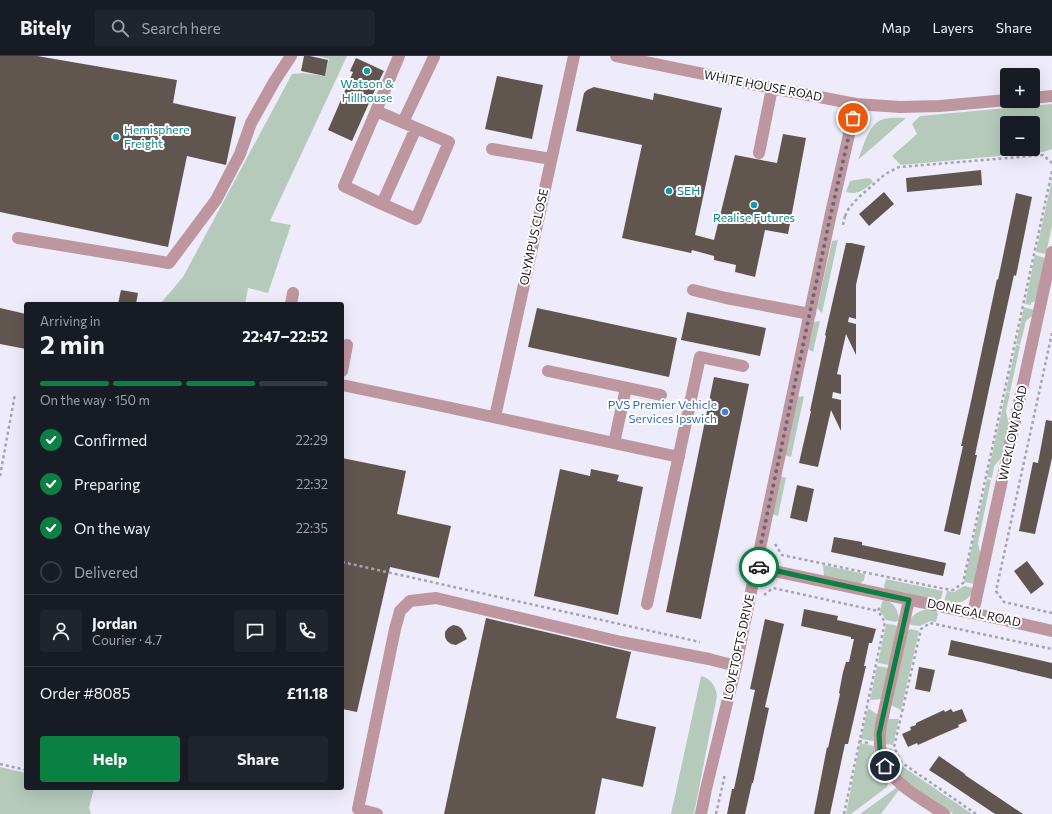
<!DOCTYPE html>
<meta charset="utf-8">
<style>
body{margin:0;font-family:Commissioner,sans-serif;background:#20242c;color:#f1f3f6;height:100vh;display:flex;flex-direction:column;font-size:15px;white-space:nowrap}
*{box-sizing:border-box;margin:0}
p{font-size:13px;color:#9ea1a6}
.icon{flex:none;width:22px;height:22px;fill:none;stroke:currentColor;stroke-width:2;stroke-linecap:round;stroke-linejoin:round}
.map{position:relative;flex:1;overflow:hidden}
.sheet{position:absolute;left:24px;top:246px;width:320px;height:488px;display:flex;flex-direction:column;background:#171b24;border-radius:4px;box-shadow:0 4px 16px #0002}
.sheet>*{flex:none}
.controls{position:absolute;left:1000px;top:12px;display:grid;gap:8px}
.controls a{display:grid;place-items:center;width:40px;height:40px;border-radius:4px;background:#171b24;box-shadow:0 4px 16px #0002;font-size:20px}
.pin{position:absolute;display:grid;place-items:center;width:34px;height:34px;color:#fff;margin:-17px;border:2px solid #fff;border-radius:50%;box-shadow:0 1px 4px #0007}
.courier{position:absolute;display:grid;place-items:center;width:40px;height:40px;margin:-20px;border:3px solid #0b8043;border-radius:50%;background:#fff;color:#222;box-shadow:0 1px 5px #0007}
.headline em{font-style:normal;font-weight:700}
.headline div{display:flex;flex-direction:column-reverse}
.headline{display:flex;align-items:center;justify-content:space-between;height:68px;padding:0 16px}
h1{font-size:26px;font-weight:700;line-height:30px}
.bar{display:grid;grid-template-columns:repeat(4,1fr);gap:6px 4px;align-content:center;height:48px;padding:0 16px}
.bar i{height:5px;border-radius:3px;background:#363941}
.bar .selected{background:#0b8043}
.bar p{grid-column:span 4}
.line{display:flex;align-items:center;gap:10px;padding:0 16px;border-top:1px solid #363941}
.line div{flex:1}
.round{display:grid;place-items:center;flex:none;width:42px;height:42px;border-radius:4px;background:#20242c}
ol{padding:0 16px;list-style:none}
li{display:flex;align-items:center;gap:12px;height:44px}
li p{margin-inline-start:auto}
li .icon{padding:4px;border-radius:50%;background:#0b8043;color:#fff;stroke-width:4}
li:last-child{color:#9ea1a6}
li i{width:22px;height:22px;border:2px solid #363941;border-radius:50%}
.button{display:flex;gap:8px;margin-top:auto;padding:8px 16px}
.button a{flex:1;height:46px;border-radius:4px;background:#0b8043;color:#fff;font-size:16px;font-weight:700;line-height:46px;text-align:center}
.button a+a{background:#20242c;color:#f1f3f6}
header{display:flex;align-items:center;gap:24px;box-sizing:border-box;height:56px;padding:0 20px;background:#171b24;border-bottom:1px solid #363941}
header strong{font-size:19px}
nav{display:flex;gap:22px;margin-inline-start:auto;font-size:14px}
.search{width:280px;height:36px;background:#20242c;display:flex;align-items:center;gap:10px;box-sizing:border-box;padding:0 14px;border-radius:4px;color:#9ea1a6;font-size:15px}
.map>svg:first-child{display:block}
.green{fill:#b5cabb;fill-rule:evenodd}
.building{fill:#61564f}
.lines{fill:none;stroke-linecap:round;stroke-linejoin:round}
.path{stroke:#a4a3ae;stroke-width:2.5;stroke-dasharray:3 3;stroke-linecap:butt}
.minor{stroke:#be969f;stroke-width:12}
.done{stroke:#696770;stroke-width:4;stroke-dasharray:0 7.2}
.route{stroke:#0b8043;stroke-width:5}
.culture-dot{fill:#0f9aa8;stroke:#fff;stroke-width:1.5}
.shop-dot{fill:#3f7fe0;stroke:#fff;stroke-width:1.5}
.labels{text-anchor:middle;stroke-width:4;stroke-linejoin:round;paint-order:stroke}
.culture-label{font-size:12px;fill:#0d838f;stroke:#fff}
.street-label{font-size:12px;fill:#212025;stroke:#fff}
.shop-label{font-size:12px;fill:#366cbe;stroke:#fff;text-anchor:end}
</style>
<header>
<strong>Bitely</strong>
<div class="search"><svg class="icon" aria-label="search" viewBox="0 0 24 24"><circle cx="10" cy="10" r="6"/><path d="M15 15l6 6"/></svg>Search here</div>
<nav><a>Map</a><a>Layers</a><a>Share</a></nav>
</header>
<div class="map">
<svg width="1052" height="758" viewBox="0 0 1052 758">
<rect width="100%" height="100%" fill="#eeecfa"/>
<path class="green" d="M318,0H347L270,165L291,169L268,237L248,232L245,248H160L183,221L292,18L303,17L325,20L329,3Z
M1052,48V93L1043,96L901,109L892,100L917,78L912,68L920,60ZM1007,67H1033V93H1007Z
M906,62L858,104C863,92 868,69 881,64C888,61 898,62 906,62Z
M868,122L871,123L873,126C864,134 859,139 846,136L850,125Z
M1052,123V170L1046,198L1036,196Z
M838,184L822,257L817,252L832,185Z
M1035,199L1045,202L1036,245L1031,247V249L1025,248Z
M1024,251L1034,254L1033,259L1026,265L1020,289L1016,288Z
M820,265L813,296L808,293L814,266Z
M1016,289L1020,290L1010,336L1006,335Z
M1006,336L1010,337L1006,355L1009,370L1003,400L994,410L992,422L987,421Z
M804,340L791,401L785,399L798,341Z
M780,420L786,422L778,460L772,458Z
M987,423L991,424L978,487L981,501L975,528L964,526Z
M823,509L865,518L864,524L860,528L824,520Z
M886,523L943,535L940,546L885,534L884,530Z
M964,530L974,532C970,546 957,549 944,546L947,535L954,536Z
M885,543C894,547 899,555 899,564L896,566L886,564L880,555L882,546Z
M930,553L935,554L938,558L936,566L930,565L920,570L911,569L909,566C913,557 920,554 930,553Z
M886,568L895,569L898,572L889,609L878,607Z
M911,573L919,575L901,654L891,649L907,575Z
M877,610L888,612L882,643L870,644Z
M701,620C710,622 716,630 717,640L694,758H671Z
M868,652L878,659L873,685L861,683Z
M887,663H899L893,689L884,688Z
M860,687L874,690C875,703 881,714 889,725L887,731L851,758H846Z
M885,692L892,693L899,708L972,758H953L905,725L892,711Z
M0,711L26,717V732H94L89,752L91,758H0Z
M896,732L899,734L881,758H860Z"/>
<path class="building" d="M0,0H37L177,24L173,47L236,61L226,109L187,100L168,191L0,156Z
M304,0H310L328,4L325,20L301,15Z
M356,2L384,15L378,27L352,85L328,74L353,16L350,15Z
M497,20L543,29L532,83L485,73Z
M594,31L653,44L654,37L722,52L695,179L714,184L735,99L777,107L783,78L806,82L788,178L765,174L755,221L735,216L736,209L714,204V200L692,194L691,197L622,182L642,89L576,75L584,37L587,34Z
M981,114L982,129L907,136L906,122Z
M884,136L894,148L869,170L859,158Z
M1016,137L1032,141L1016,220L1014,219L989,333L975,399H977L960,479L944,475L963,390H961L970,350L997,223L998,224Z
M846,187H851L865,190L856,229V263L849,261L848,266L856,268V299L846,278L837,318L841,319V338L833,336L832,342L841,344V375L831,354L818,411L799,407L811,355H810L826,280L825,279Z
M121,234L138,237L136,248H118Z
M0,252L26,258V293L0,288Z
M537,252L677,282L669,321L528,291Z
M687,256L766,272L760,300L681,284Z
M714,321L749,328L701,563L666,556Z
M1046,364L1052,365V402L1035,478L1019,475L1033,406L1038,407Z
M342,402L406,415L397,458L451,470L439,522L390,511L357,656L342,653Z
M560,413L590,420L591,413L619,419L617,425L643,431L618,559L534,540Z
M797,429L814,433L807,466L790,462Z
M834,481L862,486V489L946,507L943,520L831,496Z
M1027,505L1044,528L1031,538L1014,515Z
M804,553L838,560L837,564L876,573L872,587H869L864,610H866L848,688H845L830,758H814L827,691L828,692L840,638L839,637L843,616L846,606H849L854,583H851V581L801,570Z
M486,562L631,596L616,662L656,671L643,731L602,722L595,758H444Z
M765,563L784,568L765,651L769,652L753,727H752L745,758H727L732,733H734L755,634L750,633Z
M453,569L458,570L462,573L467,583L456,589L451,588L447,585L445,581V576L448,572Z
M951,584L1052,607V623L981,606L948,599Z
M919,611L935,614L930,636L915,633Z
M951,653L953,656L962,653L967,665L958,669L959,671L938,680L918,689L917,687L908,691L902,678L911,674L910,671L916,669V667L944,654L945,656Z
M939,700L965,718V719L1023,758H995L943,723L929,714Z"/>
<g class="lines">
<path class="path" d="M845,160L849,152L858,142L884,119L889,116L899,111L1043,99L1052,107
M843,169L845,160
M1052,277L996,535L1004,546L1052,557
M0,420L15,338
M775,488L782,499L945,533L953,534L963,527L1052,115
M342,506L700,586
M764,539L773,532L878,555
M859,685L868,687
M0,708L26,714
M716,758L725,718
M844,758L885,566L878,555L880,550
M976,758L901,706L894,691L921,573L930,567L1052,593"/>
<path class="minor" d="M616,0L772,32L856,48L900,51L940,50L1007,44
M1033,42L1052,40
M376,55L449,86L416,163L382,148L344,130L376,55L399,0
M403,66L434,1
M492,93L551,103
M759,97L772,32
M382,148L416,72
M18,182L169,207L216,144L240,98L251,67L274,26L291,0
M693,234L726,242L810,258
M291,248L293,237
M342,315L347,289
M548,315L661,339
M342,329L423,346L679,401
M495,361L574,0
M614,387L626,332
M756,511L1000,563L1052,575
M909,544L881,669C872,719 909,734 944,758
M647,548L700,301L743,310
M973,557L1052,196
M377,758L358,753L395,573L400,555L410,545L436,542L621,586L709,603L736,610
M701,758L706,733L736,610L756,511L831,157L856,48"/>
</g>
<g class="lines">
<path class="done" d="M759,511H756L831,157L853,62"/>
<path class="route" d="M759,511L909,544L879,678L880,694L885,710"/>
</g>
<g class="culture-dot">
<circle cx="367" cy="15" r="4"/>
<circle cx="116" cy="81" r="4"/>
<circle cx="669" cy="135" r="4"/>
<circle cx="754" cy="149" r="4"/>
</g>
<circle class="shop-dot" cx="725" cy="356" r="4"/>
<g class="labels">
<g class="culture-label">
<text x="367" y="32">Watson &amp;<tspan x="367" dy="14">Hillhouse</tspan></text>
<text x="124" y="78" text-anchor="start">Hemisphere<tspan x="124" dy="14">Freight</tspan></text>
<text x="677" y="139" text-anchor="start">SEH</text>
<text x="754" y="166">Realise Futures</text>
</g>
<g class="street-label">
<text transform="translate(763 30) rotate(11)" y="4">WHITE HOUSE ROAD</text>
<text transform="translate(534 181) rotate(-78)" y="4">OLYMPUS CLOSE</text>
<text transform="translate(1013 377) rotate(-78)" y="4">WICKLOW ROAD</text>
<text transform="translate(974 557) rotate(12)" y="4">DONEGAL ROAD</text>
<text transform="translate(739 591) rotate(-78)" y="4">LOVETOFTS DRIVE</text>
</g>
<g class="shop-label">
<text x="717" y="353">PVS Premier Vehicle<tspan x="717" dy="14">Services Ipswich</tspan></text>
</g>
</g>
</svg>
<div class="controls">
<a>+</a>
<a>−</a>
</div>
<div class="pin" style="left:853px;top:62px;background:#ea580c"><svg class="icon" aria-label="bag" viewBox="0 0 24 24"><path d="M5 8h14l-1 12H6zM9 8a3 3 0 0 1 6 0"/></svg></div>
<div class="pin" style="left:885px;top:710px;background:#1f2937"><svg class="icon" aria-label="home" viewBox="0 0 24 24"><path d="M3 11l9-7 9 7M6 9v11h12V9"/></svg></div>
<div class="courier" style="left:759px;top:511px"><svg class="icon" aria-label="car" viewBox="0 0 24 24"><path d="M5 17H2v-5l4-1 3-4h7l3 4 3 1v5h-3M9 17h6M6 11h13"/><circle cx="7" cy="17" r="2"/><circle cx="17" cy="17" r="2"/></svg></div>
<section class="sheet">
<div class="headline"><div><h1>2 min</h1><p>Arriving in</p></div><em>22:47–22:52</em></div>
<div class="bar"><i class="selected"></i><i class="selected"></i><i class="selected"></i><i></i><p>On the way · 150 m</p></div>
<ol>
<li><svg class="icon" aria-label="check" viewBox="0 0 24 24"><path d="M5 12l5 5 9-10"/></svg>Confirmed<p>22:29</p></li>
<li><svg class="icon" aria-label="check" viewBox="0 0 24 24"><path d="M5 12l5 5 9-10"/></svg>Preparing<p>22:32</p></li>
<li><svg class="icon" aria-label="check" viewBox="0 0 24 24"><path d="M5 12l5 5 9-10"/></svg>On the way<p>22:35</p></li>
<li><i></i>Delivered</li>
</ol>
<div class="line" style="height:72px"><a class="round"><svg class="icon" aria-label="person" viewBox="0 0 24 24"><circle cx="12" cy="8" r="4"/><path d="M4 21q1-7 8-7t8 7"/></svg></a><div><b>Jordan</b><p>Courier · 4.7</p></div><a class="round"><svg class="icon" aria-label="chat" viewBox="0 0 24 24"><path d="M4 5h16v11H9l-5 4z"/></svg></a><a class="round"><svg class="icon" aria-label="phone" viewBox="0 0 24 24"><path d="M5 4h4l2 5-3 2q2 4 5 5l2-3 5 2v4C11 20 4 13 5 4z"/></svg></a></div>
<div class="line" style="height:52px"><div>Order #8085</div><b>£11.18</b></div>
<div class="button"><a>Help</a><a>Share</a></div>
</section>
</div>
